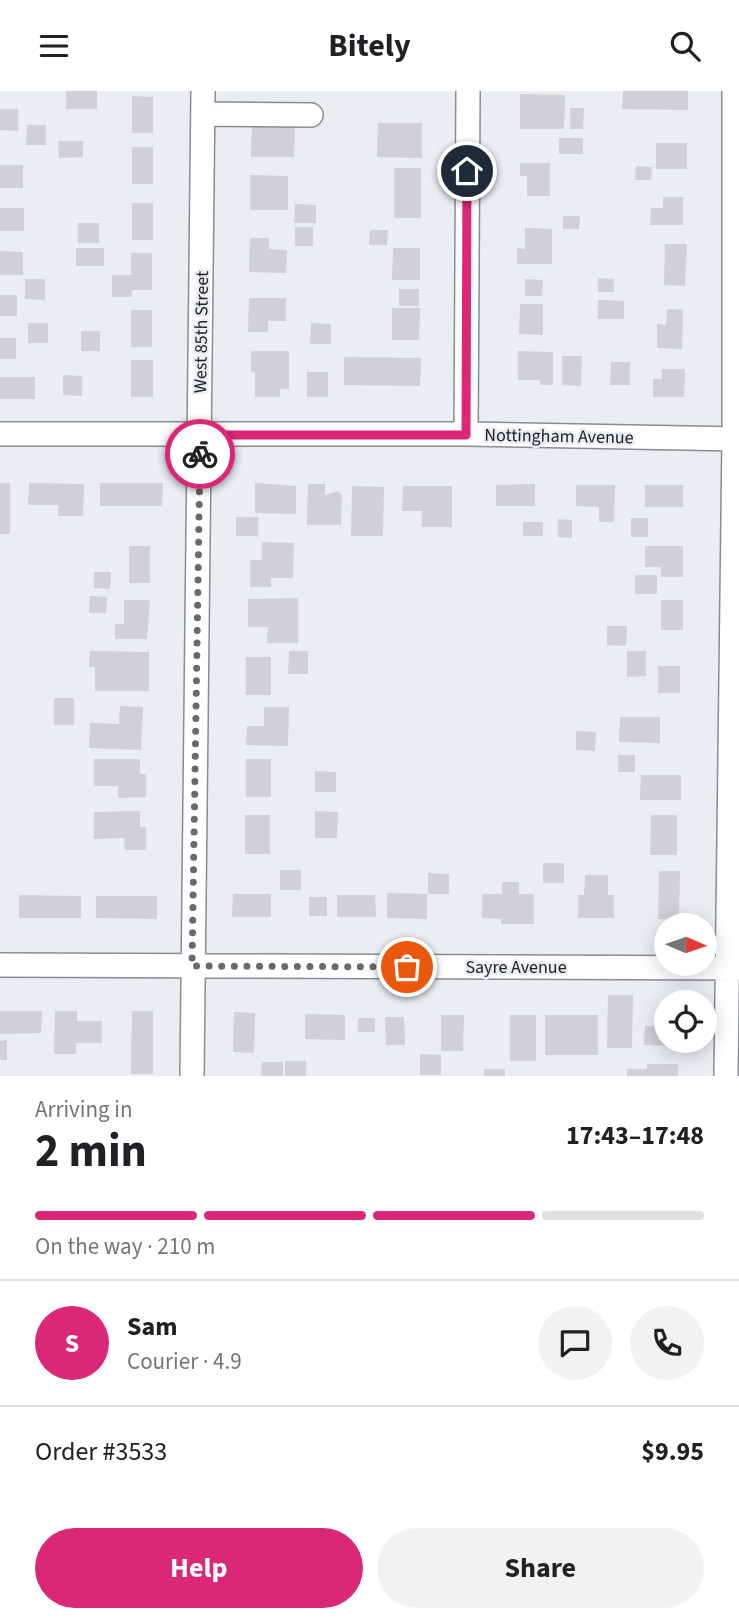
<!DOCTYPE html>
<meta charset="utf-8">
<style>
body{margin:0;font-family:"Source Sans 3",sans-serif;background:#f2f2f2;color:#202124;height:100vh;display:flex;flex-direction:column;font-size:26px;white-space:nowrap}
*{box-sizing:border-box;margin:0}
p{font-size:23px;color:#757577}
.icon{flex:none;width:38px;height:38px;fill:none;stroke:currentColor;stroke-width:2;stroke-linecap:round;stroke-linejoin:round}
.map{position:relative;height:985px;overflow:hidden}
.sheet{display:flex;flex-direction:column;background:#fff;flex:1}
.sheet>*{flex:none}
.needle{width:46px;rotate:92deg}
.controls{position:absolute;left:654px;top:822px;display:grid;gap:14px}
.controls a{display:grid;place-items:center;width:63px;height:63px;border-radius:50%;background:#fff;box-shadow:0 4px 18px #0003;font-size:35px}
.pin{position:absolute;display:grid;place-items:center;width:60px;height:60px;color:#fff;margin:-30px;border:4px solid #fff;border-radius:50%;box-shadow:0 2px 7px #0007}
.courier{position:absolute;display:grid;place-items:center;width:70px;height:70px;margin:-35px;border:5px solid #db2777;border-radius:50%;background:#fff;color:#222;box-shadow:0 2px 9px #0007}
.overview em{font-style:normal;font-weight:700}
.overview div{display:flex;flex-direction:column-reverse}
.overview{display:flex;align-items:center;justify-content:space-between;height:119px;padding:0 35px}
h1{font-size:46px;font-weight:700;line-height:52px}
.bar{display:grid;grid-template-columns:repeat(4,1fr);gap:10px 7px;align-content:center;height:84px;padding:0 35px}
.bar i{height:9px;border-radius:5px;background:#e0e0e0}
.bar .on{background:#db2777}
.bar p{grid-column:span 4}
.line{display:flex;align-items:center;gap:18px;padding:0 35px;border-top:2px solid #e0e0e0}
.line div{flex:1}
.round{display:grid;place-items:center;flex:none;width:74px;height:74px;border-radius:37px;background:#f2f2f2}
.cta{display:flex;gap:14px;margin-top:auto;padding:14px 35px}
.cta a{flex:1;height:80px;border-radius:42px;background:#db2777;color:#fff;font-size:28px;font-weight:700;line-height:80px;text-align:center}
.cta a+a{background:#f2f2f2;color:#202124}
header{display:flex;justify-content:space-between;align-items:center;height:91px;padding:0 35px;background:#fff;font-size:32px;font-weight:700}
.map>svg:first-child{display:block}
.building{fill:#d0d0d6}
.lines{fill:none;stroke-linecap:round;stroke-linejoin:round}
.minor-casing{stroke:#898c91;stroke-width:26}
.minor{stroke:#fff;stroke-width:23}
.done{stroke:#67696c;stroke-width:7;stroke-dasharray:0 12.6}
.route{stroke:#db2777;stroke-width:9}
.labels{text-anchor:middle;stroke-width:5;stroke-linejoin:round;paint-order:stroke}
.street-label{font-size:18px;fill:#212224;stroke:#eaedf2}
</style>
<header><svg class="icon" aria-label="menu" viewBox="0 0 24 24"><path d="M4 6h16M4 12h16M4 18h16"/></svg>Bitely<svg class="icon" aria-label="search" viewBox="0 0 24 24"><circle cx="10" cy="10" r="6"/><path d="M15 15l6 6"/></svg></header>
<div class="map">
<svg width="739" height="985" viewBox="0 0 739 985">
<rect width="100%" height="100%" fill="#eaedf2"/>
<path class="building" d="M66,0H97V18H66Z
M623,0H688V19L622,18Z
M520,3L565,4L564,38H520Z
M132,5L153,6V42H132Z
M570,17H584L583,38H570Z
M0,18H18V40L0,39Z
M378,32H422V67L377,66Z
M252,33H295L294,66H251Z
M27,34H46V54H26Z
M559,47H583V63H559Z
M58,50H83V66L59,67Z
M656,52H687V78H656Z
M132,56H153V93H132Z
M520,72H550V105H527V85H520Z
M0,74H23V97H0Z
M636,75L652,76L651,89H635Z
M394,77H421V127H394Z
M250,84L288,85V119H250Z
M663,106H683V134H650L651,117H663Z
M132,112H153V149H132Z
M295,113L316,114V132H294Z
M0,117H24V140H0Z
M563,125H580L579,138H563Z
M78,132H99V152H78Z
M295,136H313V155H295Z
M525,137L552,138V173H517V157L525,158Z
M370,139H388L387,154H369Z
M250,147H269V158L287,159L286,182L249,181Z
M665,153H687L685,195L664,194Z
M76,157H104V175H76Z
M393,157H420V189H392Z
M0,160L23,161V184H0Z
M131,162H152V199H132V206H112V184H131Z
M598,187L614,188V201H598Z
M25,188H45V209L25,208Z
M525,188L543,189L542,205H525Z
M399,198H419V215H399Z
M0,204H17V225H0Z
M249,207H286V230H268V241H248Z
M598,209L624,210V228H598Z
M520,213H543V244L519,243Z
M392,217H420L419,249H392Z
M667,218L683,219L682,258L657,257V233L666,234Z
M131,219H152V256H131Z
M28,232H48V252H28Z
M311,232L331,233V253H310Z
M81,240H100V260H81Z
M0,247H16V268H0Z
M251,260H289V298H280V306H255V281H251Z
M518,260L553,261V294H540V289H518Z
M562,265H582L581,295L562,294Z
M344,266L421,267L420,295L344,294Z
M131,269H153V306H131Z
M611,271H630V294H610Z
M662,278H685L684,306H653V288H662Z
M307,281H328V306H307Z
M63,284L82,285V305L63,304Z
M0,286H35V308H0Z
M0,392H10V443H0Z
M29,392L84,393L83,425H58V414H28Z
M100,392H163L162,415H100Z
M255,392L296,395V423L255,422Z
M308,393H325V404L338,400L342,404L341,434H307Z
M535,393V415H496V394Z
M576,394H615L614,431H599V416L576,415Z
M645,394H683V416H645Z
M352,395L384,396L383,445H351Z
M403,395H452V436H422V420H402Z
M236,426H258V445H236Z
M631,427H648V446H631Z
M558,428L572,429V447L558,446Z
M523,431H543V445H523Z
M262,451L294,452L293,487H271V496H250V469H262Z
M129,455H150V492H129Z
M645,455H683V486H661V476H645Z
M94,481H111L110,498L94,497Z
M635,484H657V503H635Z
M90,505L107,506L106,522H89Z
M298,507V552H267L268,536H248V508Z
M124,509H150L147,548H115V533H124Z
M661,509H683V539H661Z
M607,535H627L626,555L607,554Z
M90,560L149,561V600H95V576H89Z
M289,560H308V583H288Z
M627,560H646V585L627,586Z
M246,566H271V604H246Z
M658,575H680V602H658Z
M54,607H74V634H54Z
M120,615L143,616L141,659L89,657L90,632L119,633Z
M264,616H289L288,655L246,654L247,635H264Z
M620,626H660V652L619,651Z
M576,640L596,641L595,660L576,659Z
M618,664H635V681H618Z
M94,668H140V683H146V706L118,707V695H94Z
M246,668H271V706H246Z
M315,680L336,681V701H315Z
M641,684H681V709H640Z
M140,720V736H146V759H125L124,747L94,748V721Z
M315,720L338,721L337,747H315Z
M245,724H270V763H245Z
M651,724H677V764H650Z
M543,772H564V792H543Z
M280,779H301V799H280Z
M659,780H680L679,828H658Z
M428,782L449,783V803H428Z
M585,784H608V804H614V827H578V804H584Z
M502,791H519V803H534V833H501V828L482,827V803H502Z
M387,802L427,803V828L387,827Z
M233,803H271V826H232Z
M19,804L81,805V827H19Z
M337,804H375L376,826H337Z
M96,805H157V828L96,827Z
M309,806H327V825H309Z
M608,904H633L632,957H607Z
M0,920H42L41,942L0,943Z
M55,920H77V930H102V952H76V963H54Z
M132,920H153V983H131Z
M234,921L255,922L254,962L233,961Z
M305,923L345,924V949L305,948Z
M441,924H464L463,960H441Z
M510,924H536V970H510Z
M545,924H598V964H545Z
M385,926H404L405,954H386Z
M656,926L667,927V950H677V955L644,954L645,935H656Z
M358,927H375V941H358Z
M7,949V969H0V950Z
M420,963L441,964V984H420Z
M285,970H306V985H285Z
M262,971H283V985H261Z
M647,973H678V985H627V978H647Z
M484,978H505V985H484Z"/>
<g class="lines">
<defs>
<path id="minor" d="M203,23L311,24
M0,343H466L739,348
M466,343L468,0
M0,874L739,877
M192,985L203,0
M726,985L734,348V0"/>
</defs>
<use href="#minor" class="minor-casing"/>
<use href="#minor" class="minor"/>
</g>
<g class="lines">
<path class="done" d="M200,363L192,875L407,876"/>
<path class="route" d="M200,363V344H466L467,80"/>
</g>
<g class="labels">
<g class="street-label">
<text transform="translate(201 241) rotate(-89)" y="6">West 85th Street</text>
<text transform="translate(559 345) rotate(1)" y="6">Nottingham Avenue</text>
<text x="516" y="882">Sayre Avenue</text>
</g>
</g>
</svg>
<div class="controls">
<a><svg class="needle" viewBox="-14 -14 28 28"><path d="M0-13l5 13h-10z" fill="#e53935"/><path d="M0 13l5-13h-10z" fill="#757577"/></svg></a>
<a><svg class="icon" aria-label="locate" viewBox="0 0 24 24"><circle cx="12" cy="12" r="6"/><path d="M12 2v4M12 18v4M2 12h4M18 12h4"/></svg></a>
</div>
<div class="pin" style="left:407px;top:876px;background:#ea580c"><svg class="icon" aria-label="bag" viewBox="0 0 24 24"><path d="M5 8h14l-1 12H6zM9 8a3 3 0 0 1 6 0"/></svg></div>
<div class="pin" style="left:467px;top:80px;background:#1f2937"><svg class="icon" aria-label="home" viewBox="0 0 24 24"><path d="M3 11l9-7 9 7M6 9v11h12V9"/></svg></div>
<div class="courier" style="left:200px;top:363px"><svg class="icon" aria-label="bike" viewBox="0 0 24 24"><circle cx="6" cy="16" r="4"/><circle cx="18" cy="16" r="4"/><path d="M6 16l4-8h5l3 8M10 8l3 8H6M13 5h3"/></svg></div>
</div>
<section class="sheet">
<div class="overview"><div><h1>2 min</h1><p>Arriving in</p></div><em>17:43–17:48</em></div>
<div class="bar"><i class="on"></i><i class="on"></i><i class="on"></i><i></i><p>On the way · 210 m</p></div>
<div class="line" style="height:126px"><b class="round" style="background:#db2777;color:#fff">S</b><div><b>Sam</b><p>Courier · 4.9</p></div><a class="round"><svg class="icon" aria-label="chat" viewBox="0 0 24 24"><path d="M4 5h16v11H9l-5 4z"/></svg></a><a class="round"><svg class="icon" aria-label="phone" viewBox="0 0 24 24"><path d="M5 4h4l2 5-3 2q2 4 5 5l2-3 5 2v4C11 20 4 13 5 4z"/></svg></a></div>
<div class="line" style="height:91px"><div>Order #3533</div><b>$9.95</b></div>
<div class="cta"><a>Help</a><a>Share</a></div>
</section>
